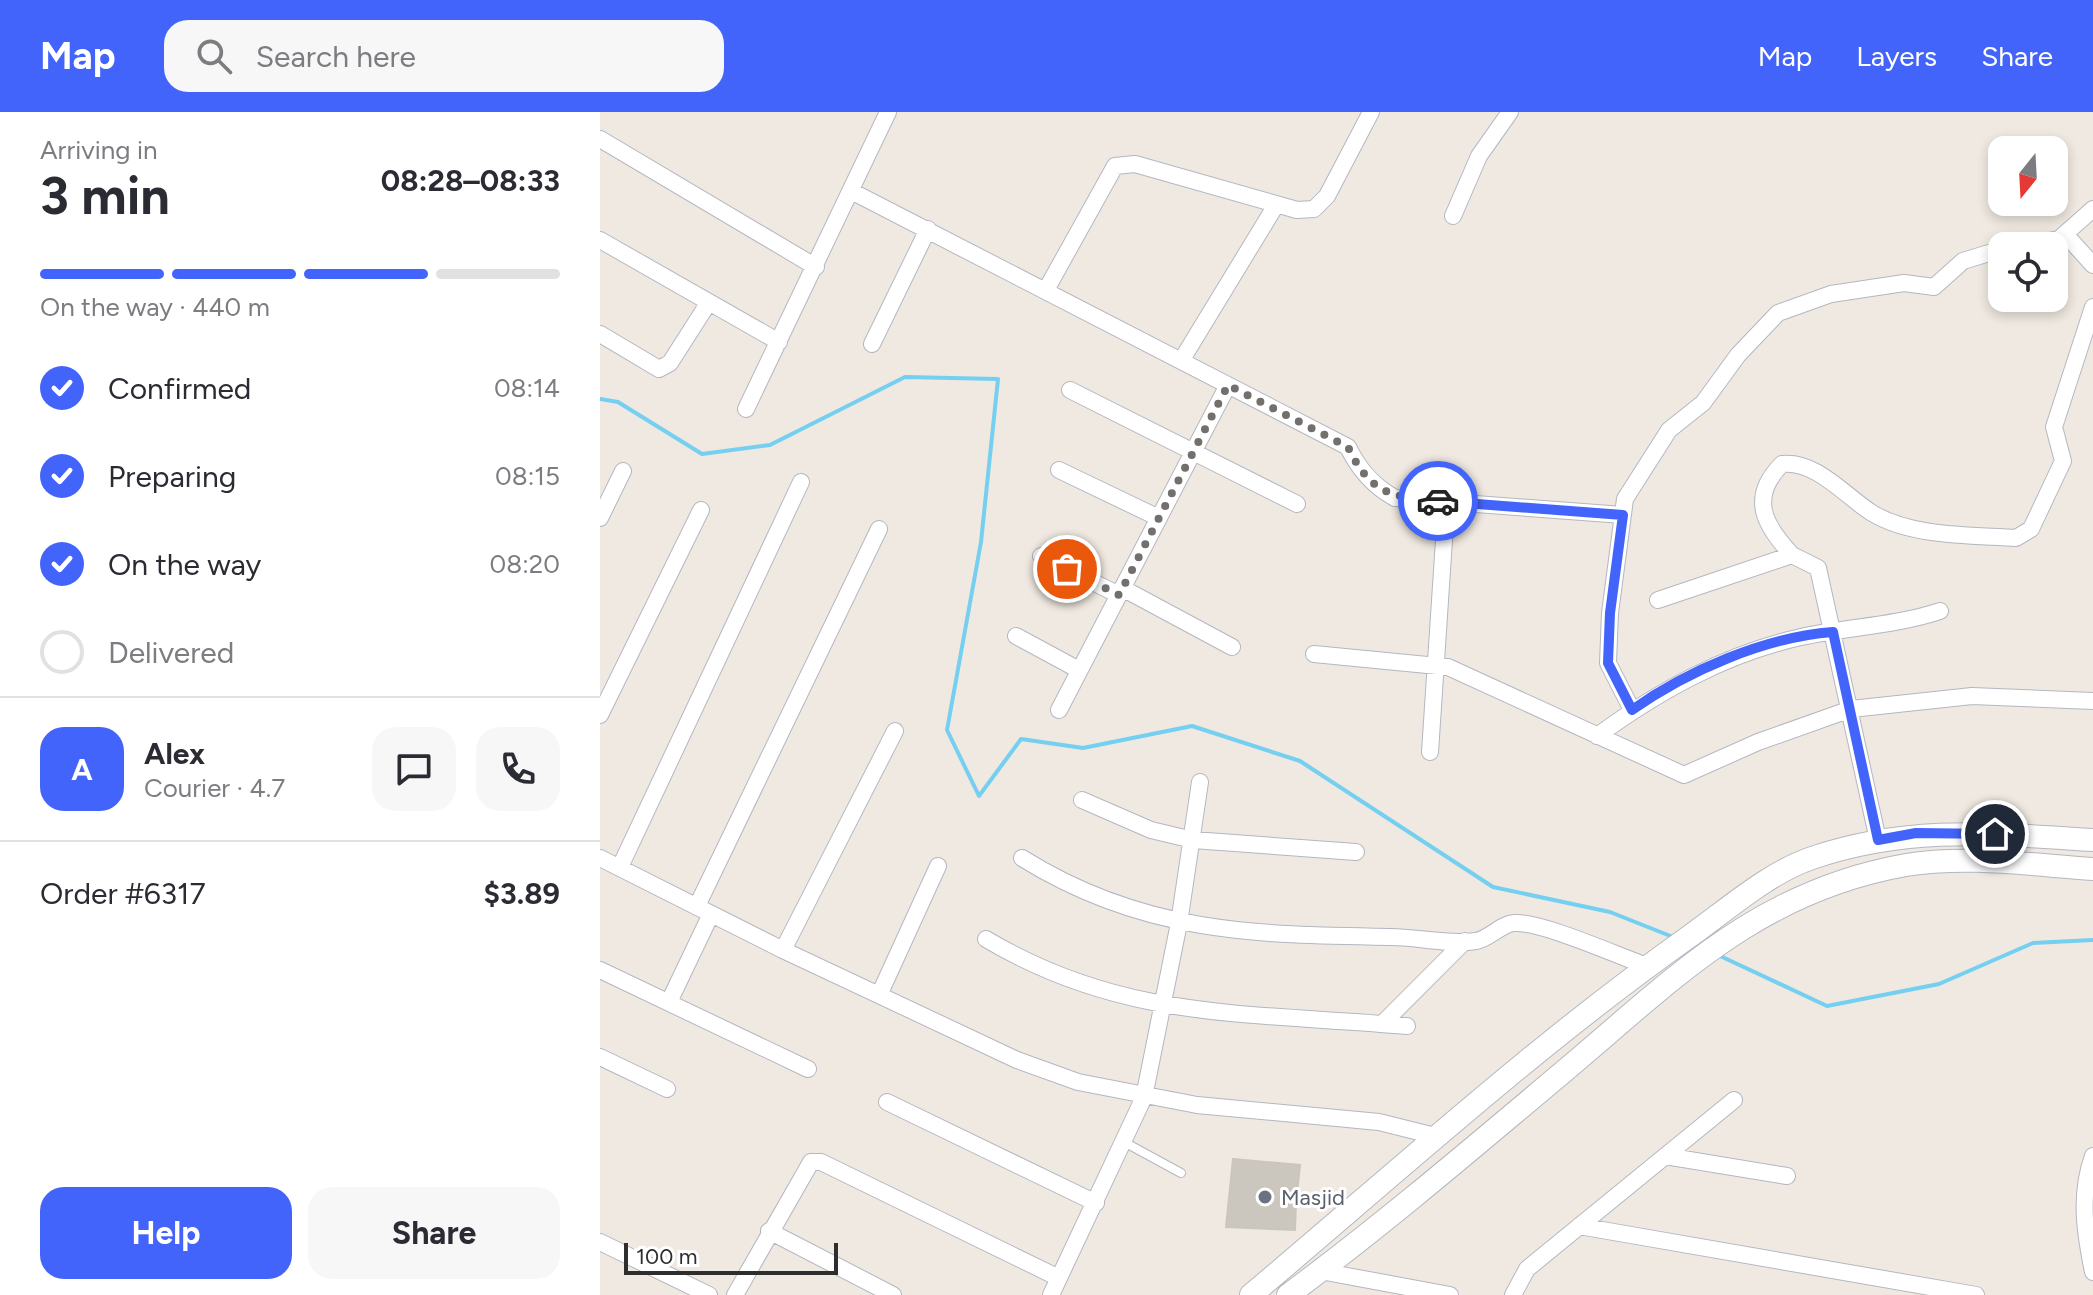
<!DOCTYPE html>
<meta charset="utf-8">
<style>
body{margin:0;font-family:Figtree,sans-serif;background:#f7f7f7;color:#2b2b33;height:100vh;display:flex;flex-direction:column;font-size:30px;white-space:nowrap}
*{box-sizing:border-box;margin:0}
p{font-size:26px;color:#7c7c81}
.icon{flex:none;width:44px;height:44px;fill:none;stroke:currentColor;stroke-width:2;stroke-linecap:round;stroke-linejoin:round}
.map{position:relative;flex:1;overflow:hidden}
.drawer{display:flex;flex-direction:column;background:#fff;width:600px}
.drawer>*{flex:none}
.needle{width:52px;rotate:198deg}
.controls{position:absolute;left:1388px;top:24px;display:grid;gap:16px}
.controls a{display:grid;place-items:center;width:80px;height:80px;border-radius:16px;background:#fff;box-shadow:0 4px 12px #0003;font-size:40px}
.scale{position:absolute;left:24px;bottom:20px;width:214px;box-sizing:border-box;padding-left:8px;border:4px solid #2e2e2e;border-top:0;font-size:22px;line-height:28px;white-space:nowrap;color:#2e2e2e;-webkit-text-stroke:6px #fff;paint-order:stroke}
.pin{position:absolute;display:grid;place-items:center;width:68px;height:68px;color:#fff;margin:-34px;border:4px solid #fff;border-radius:50%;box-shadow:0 2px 8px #0007}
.courier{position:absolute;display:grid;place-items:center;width:80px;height:80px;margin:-40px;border:6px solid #4264fb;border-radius:50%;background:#fff;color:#222;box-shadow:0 2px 10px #0007}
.summary em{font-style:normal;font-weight:700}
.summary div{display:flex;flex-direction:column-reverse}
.summary{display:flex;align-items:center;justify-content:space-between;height:136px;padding:0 40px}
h1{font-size:52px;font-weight:700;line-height:60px}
.bar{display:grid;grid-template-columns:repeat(4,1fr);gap:12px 8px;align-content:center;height:96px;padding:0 40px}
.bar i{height:10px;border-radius:6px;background:#e1e1e2}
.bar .selected{background:#4264fb}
.bar p{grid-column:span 4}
.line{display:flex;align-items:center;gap:20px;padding:0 40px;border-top:2px solid #e1e1e2}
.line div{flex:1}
.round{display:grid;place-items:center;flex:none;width:84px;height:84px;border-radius:24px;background:#f7f7f7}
ol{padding:0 40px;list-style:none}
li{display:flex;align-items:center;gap:24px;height:88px}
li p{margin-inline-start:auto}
li .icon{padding:8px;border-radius:50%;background:#4264fb;color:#fff;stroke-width:4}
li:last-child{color:#7c7c81}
li i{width:44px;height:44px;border:4px solid #e1e1e2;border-radius:50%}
.action{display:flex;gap:16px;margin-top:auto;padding:16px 40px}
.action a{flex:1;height:92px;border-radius:24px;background:#4264fb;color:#fff;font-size:32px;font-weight:700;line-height:92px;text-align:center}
.action a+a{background:#f7f7f7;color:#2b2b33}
header{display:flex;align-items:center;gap:48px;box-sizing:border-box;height:112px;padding:0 40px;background:#4264fb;color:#fff}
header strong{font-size:38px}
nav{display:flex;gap:44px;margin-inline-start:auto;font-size:28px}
.search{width:560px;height:72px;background:#f7f7f7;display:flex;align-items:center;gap:20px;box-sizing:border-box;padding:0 28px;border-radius:24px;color:#7c7c81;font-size:30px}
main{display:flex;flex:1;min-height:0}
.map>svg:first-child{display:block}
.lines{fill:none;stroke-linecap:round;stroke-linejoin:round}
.stream{stroke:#75cff0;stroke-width:4}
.building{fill:#cbc7bf;stroke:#cbc5ba;stroke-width:2}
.service-casing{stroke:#b4b7c1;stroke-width:10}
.minor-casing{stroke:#b4b7c1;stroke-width:18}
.tertiary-casing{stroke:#b4b7c1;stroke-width:24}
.service{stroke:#fff;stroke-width:8}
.minor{stroke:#fff;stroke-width:16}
.tertiary{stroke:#fff;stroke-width:22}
.done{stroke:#726f6d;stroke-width:8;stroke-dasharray:0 14.4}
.route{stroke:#4264fb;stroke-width:10}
.worship-dot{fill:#6b7280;stroke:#fff;stroke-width:3}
.labels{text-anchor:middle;stroke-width:6;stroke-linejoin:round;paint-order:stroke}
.worship-label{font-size:22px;fill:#5b616d;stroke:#fff;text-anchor:start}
</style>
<header>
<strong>Map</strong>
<div class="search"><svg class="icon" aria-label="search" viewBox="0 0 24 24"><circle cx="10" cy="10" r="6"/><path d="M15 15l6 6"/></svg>Search here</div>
<nav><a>Map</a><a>Layers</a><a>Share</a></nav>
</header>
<main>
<section class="drawer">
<div class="summary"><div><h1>3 min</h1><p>Arriving in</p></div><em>08:28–08:33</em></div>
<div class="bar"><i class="selected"></i><i class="selected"></i><i class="selected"></i><i></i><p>On the way · 440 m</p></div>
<ol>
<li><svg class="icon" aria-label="check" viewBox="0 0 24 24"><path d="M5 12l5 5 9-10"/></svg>Confirmed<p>08:14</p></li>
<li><svg class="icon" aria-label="check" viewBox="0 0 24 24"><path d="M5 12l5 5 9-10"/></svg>Preparing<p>08:15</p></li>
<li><svg class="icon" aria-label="check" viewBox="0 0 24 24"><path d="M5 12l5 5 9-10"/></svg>On the way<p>08:20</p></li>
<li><i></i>Delivered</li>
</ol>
<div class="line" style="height:144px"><b class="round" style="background:#4264fb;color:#fff">A</b><div><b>Alex</b><p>Courier · 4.7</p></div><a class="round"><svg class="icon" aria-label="chat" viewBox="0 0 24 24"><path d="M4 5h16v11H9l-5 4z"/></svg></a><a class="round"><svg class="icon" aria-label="phone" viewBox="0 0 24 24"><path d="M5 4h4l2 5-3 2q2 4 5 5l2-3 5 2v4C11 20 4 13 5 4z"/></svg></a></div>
<div class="line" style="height:104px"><div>Order #6317</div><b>$3.89</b></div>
<div class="action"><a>Help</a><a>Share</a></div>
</section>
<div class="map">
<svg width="1493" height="1183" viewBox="0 0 1493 1183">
<rect width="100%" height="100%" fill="#efe9e1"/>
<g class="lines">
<path class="stream" d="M0,287L18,290L102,342L170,333L305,265L398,267L381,430L347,618L379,684L421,627L483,636L592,614L700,649L893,775L1010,800L1073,825
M1118,843L1227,894L1339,872L1433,831L1493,828"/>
</g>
<path class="building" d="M633,1047L700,1053L697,1081L703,1082L701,1091L696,1090L695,1118L626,1115Z"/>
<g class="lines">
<defs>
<path id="service" d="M524,1030L581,1061"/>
<path id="minor" d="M0,27L216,155
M253,80L748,335C759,358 773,374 795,386L1023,403
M853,104L879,44L910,0
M1465,122L1493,153
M0,128L179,230
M1424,134L1459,127L1493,97
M446,178L515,54L535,52L697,98L714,97L727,84L771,0
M0,222L59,257L70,251L109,190
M272,232L328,117
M581,249L676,93
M470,278L697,392
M146,297L288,0
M459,358L559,406
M0,406L23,359
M1192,443C1165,414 1148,386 1182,352C1216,348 1245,384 1272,401C1311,425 1371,423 1416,426L1431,417L1463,349L1454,315L1493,195
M441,444L519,483
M522,476L632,535
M1058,488L1192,443L1218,456L1278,728
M416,524L479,558
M714,542L848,555L1084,663L1158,630L1251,597L1372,584L1493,589
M459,598L628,273
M1032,598L1008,551L1010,501L1025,387L1069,318L1103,291L1138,243L1178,201L1231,182L1304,171L1334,175L1363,149L1402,137
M0,603L101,398
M997,624C1059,579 1125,542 1201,525C1247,515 1295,514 1340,499
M830,640L844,428
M482,688L551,718L593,728L756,740
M0,746L183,838L417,948L478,970L597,993L779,1010L839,1025
M422,746C542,821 654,823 791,825C817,825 849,833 876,829C889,827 901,812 914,811C941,809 1018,844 1047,854
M20,755L201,370
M97,794L279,417
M386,827C525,910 653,900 807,914
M183,838L295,619
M0,858L208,957
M280,881L338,754
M69,890L111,802
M782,912L865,829
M0,945L67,977
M287,990L496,1091
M1065,1044L1187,1064
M1493,1044C1479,1083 1485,1121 1493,1160
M979,1114L1376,1183
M169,1119L293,1183
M0,1130L109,1183
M720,1159L850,1183
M135,1183L211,1050H221L459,1166
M451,1183L544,985L579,811L600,670
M913,1183L927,1157L1134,988"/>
<path id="tertiary" d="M651,1183C795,1062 936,933 1090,824C1128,797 1168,761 1212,746C1309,713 1393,722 1493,728
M688,1183C780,1115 868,1040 956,966C1069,872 1153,780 1306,753C1367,743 1432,753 1493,757"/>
</defs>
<use href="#service" class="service-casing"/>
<use href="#minor" class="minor-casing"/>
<use href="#tertiary" class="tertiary-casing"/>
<use href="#service" class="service"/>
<use href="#minor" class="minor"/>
<use href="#tertiary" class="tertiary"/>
</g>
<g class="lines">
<path class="done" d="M467,457L519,483L628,273L748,335C770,381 790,385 838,389"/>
<path class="route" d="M838,389L1023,403L1010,501L1008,551L1032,598C1087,559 1165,525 1233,520L1278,728L1316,721L1395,722"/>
</g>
<circle class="worship-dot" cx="665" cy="1085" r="8"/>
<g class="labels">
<g class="worship-label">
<text x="681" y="1093">Masjid</text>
</g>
</g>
</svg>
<div class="controls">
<a><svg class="needle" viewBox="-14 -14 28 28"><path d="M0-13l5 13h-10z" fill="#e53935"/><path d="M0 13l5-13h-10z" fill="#7c7c81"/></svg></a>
<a><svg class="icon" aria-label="locate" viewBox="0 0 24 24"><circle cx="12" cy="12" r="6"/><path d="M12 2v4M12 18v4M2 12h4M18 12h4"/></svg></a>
</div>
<div class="scale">100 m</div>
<div class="pin" style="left:467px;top:457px;background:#ea580c"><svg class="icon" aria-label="bag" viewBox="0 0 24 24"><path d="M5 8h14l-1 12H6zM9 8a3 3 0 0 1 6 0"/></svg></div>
<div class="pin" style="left:1395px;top:722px;background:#1f2937"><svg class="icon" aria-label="home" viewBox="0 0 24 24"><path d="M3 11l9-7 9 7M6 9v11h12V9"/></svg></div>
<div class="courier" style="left:838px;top:389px"><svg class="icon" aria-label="car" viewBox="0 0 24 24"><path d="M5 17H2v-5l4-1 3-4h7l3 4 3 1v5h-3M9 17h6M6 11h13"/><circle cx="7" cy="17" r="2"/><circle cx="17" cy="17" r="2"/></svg></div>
</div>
</main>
